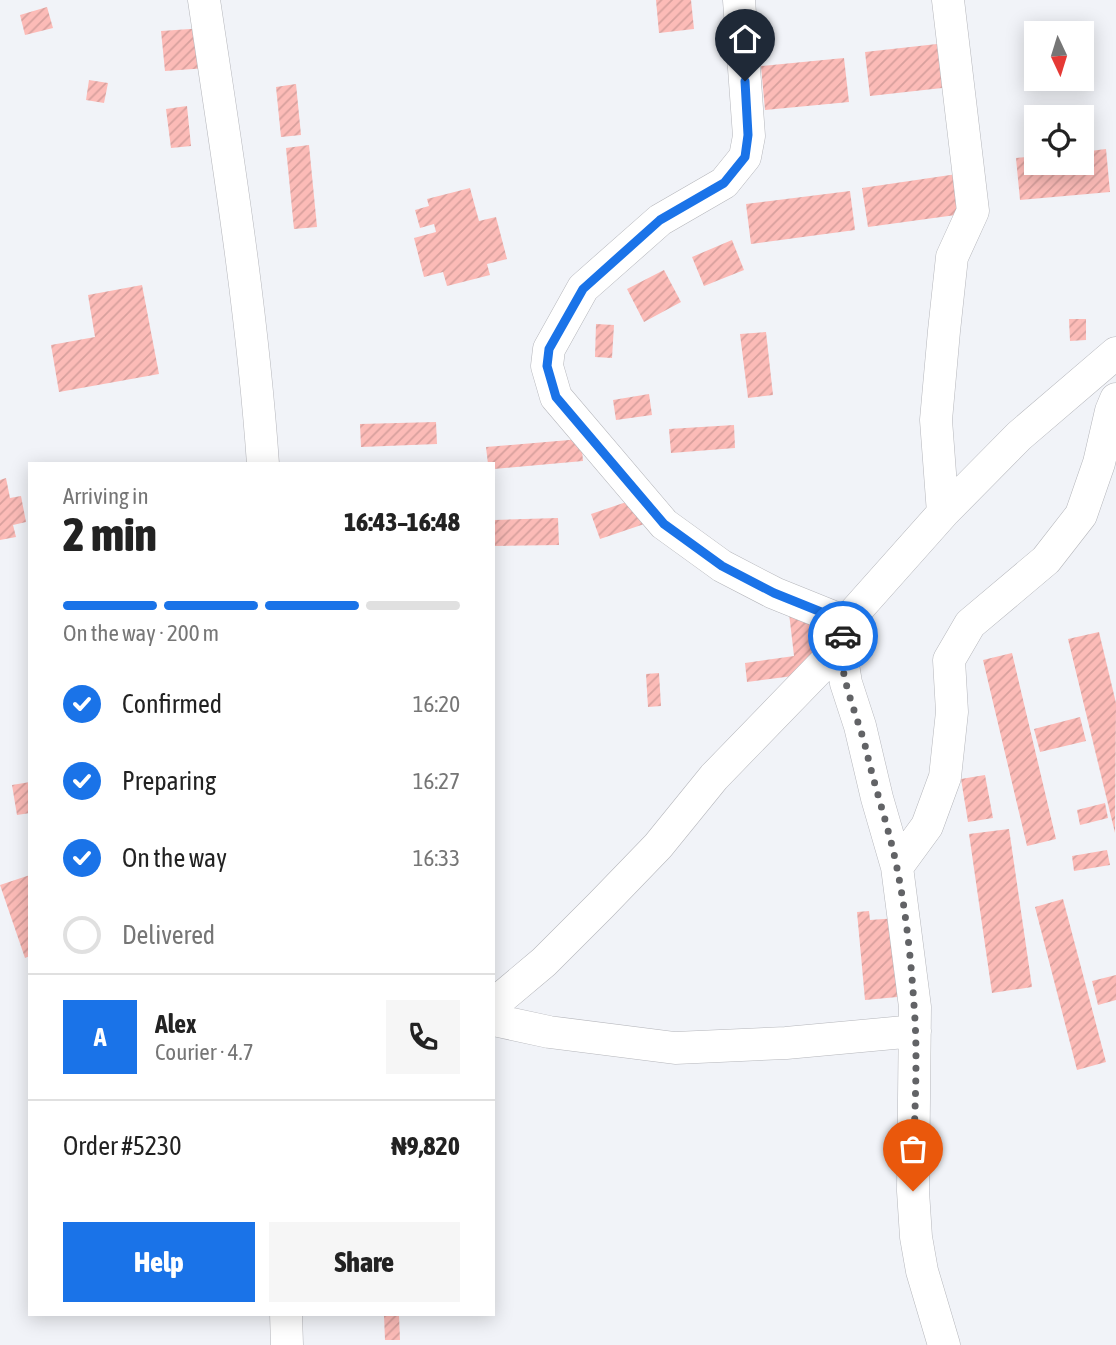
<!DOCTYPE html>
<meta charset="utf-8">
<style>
body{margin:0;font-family:"Asap Condensed",sans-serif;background:#f6f6f6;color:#222;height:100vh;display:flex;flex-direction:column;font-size:26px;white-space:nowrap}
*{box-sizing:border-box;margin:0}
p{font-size:23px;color:#767676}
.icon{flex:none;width:38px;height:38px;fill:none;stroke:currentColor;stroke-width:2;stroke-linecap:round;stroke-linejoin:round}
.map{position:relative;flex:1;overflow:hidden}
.drawer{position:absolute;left:28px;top:462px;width:467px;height:854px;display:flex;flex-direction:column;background:#fff;border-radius:0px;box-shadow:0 4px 18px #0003}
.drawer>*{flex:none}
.needle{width:46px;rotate:176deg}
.fabs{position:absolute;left:1024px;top:21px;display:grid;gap:14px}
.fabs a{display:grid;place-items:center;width:70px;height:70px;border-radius:0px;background:#fff;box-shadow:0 4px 18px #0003;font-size:35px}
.pin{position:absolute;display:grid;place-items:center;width:60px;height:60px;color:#fff;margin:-72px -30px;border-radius:50% 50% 50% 0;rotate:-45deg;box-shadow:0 0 7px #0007}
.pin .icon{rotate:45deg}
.courier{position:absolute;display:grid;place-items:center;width:70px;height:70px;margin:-35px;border:5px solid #1a73e8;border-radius:50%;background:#fff;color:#222;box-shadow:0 2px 9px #0007}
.overview em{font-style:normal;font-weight:800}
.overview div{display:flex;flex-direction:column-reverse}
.overview{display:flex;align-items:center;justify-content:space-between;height:119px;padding:0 35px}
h1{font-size:46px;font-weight:800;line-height:52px}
.bar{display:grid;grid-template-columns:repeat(4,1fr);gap:10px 7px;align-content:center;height:84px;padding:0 35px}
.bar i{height:9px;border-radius:5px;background:#e0e0e0}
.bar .selected{background:#1a73e8}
.bar p{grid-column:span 4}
.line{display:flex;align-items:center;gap:18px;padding:0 35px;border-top:2px solid #e0e0e0}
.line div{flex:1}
.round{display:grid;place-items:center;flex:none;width:74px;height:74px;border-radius:0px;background:#f6f6f6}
ol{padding:0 35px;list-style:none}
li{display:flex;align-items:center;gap:21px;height:77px}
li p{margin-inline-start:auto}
li .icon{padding:7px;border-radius:50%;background:#1a73e8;color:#fff;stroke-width:4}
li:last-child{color:#767676}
li i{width:38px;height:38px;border:4px solid #e0e0e0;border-radius:50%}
.action{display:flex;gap:14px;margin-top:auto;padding:14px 35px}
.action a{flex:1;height:80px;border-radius:0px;background:#1a73e8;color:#fff;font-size:28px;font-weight:800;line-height:80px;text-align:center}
.action a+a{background:#f6f6f6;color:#222}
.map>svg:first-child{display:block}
.building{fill:url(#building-hatch)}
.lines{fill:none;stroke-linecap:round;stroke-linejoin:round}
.minor-casing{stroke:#b5b6bb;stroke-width:33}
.minor{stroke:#fff;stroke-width:32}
.done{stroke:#626366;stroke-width:7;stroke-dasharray:0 12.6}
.route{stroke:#1a73e8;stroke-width:9}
</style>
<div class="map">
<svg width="1116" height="1345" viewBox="0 0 1116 1345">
<defs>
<pattern id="building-hatch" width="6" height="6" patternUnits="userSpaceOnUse" patternTransform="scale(1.75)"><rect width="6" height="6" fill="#fcbbb7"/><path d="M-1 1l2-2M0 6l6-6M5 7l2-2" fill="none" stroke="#d7a09d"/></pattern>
</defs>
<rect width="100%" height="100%" fill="#f1f3f8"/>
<path class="building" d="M656,0H691L694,29L659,33Z
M47,7L53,28L25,35L20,15Z
M205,28L208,68L165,71L161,31Z
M946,43L951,87L870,96L865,52Z
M844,58L849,102L765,110L761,66Z
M89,80L108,83L104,103L86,100Z
M296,84L301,135L281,137L276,87Z
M187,106L191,146L171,148L166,109Z
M309,145L317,227L294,229L286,148Z
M1106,149L1110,192L1020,200L1016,158L1036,156V163H1082V152Z
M957,174L963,214L868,227L862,188Z
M470,188L479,221L496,217L507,259L487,264L490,275L447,286L443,272L424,277L414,238L436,232L434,224L420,228L415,210L429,206L427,199Z
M850,191L855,230L751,244L746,204Z
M732,240L744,270L704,286L692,257Z
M664,270L681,302L644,322L627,289Z
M142,285L159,374L59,392L51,345L95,337L88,295Z
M1069,319H1086V340L1070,341Z
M596,324L614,325L612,358L595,357Z
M766,332L773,395L748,398L740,334Z
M649,394L652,415L616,420L613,400Z
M436,422L437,444L361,447L360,424Z
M734,425L735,448L671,453L669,429Z
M581,439L583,461L494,469V464H488L486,447Z
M6,478L10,498L21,496L26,522L13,525L16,537L0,540V480Z
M650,494L659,519L600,539L591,514Z
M558,518L559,545L495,546L494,520Z
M815,610L824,672L747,682L745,663L794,656L789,613Z
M1099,632L1116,703L1115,833L1068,639Z
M1012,653L1056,839L1027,846L983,660Z
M659,673L661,706L648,707L646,674Z
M1080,717L1086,741L1040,752L1034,729Z
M985,775L993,818L968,822L961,779Z
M30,782V813L17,815L12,785Z
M1105,803L1108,818L1080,825L1077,810Z
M1009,829L1032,987L992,993L969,834Z
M1107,850L1110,865L1074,871L1072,856Z
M30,875V956L25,958L0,885Z
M1063,899L1106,1062L1077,1070L1035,907Z
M869,911L870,920L912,917L919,995L865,1000L857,912Z
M1116,975V1000L1098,1005L1092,981Z
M384,1315H399L400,1340H385Z"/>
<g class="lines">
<defs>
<path id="minor" d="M204,0C227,154 252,308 263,464
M739,0L749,136L745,157L724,183L660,220L583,288L549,349L547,366L556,397L664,524L722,566L774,593L846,622
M943,513L936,420L944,331L952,257L973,211L948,0
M897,867L927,826L945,777L952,712L949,660L970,624L1046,560L1081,515L1099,463L1111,411L1116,399
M494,1004L544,962L601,905L658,846L714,777L840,647
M494,1020L549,1032L675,1048L786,1043L915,1031
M286,1314L287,1345
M944,1345L922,1271L916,1237L913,1191L915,1007L897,867L877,798L860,726L846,683L840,647L846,622L943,513L1019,436L1116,353"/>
</defs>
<use href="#minor" class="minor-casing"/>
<use href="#minor" class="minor"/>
</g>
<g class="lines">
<path class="done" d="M843,636C835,669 858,716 866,749C875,789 889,828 897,868C906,912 911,959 914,1005C919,1066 913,1129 913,1191"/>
<path class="route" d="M745,81L748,135L745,157L724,183L660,220L583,289L549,349L547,366L556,397L664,524L722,566L774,593L846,622L843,636"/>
</g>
</svg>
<div class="fabs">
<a><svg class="needle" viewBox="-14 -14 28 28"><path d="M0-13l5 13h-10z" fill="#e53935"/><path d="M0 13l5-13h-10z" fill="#767676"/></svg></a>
<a><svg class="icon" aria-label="locate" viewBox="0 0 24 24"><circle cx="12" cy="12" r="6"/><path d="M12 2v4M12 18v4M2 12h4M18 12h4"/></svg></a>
</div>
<div class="pin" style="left:913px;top:1191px;background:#ea580c"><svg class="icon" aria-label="bag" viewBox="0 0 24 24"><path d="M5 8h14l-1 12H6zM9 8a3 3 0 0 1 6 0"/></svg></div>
<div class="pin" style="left:745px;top:81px;background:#1f2937"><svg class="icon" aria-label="home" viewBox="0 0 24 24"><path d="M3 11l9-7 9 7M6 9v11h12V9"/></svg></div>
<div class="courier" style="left:843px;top:636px"><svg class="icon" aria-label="car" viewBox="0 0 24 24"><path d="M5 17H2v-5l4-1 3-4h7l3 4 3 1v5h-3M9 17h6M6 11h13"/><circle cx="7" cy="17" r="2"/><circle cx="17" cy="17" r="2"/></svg></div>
<section class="drawer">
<div class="overview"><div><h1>2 min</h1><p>Arriving in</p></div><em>16:43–16:48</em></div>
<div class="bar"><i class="selected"></i><i class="selected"></i><i class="selected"></i><i></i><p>On the way · 200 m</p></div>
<ol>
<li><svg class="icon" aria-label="check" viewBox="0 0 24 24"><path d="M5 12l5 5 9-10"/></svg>Confirmed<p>16:20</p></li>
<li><svg class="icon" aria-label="check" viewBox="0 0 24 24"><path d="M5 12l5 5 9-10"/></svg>Preparing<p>16:27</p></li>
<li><svg class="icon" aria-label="check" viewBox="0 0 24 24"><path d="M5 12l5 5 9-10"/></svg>On the way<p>16:33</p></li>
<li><i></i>Delivered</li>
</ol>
<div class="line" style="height:126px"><b class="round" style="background:#1a73e8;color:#fff">A</b><div><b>Alex</b><p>Courier · 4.7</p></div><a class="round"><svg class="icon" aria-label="phone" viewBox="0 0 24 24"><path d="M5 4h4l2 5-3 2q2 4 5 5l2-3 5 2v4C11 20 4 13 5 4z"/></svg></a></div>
<div class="line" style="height:91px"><div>Order #5230</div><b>₦9,820</b></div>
<div class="action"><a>Help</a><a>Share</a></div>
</section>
</div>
